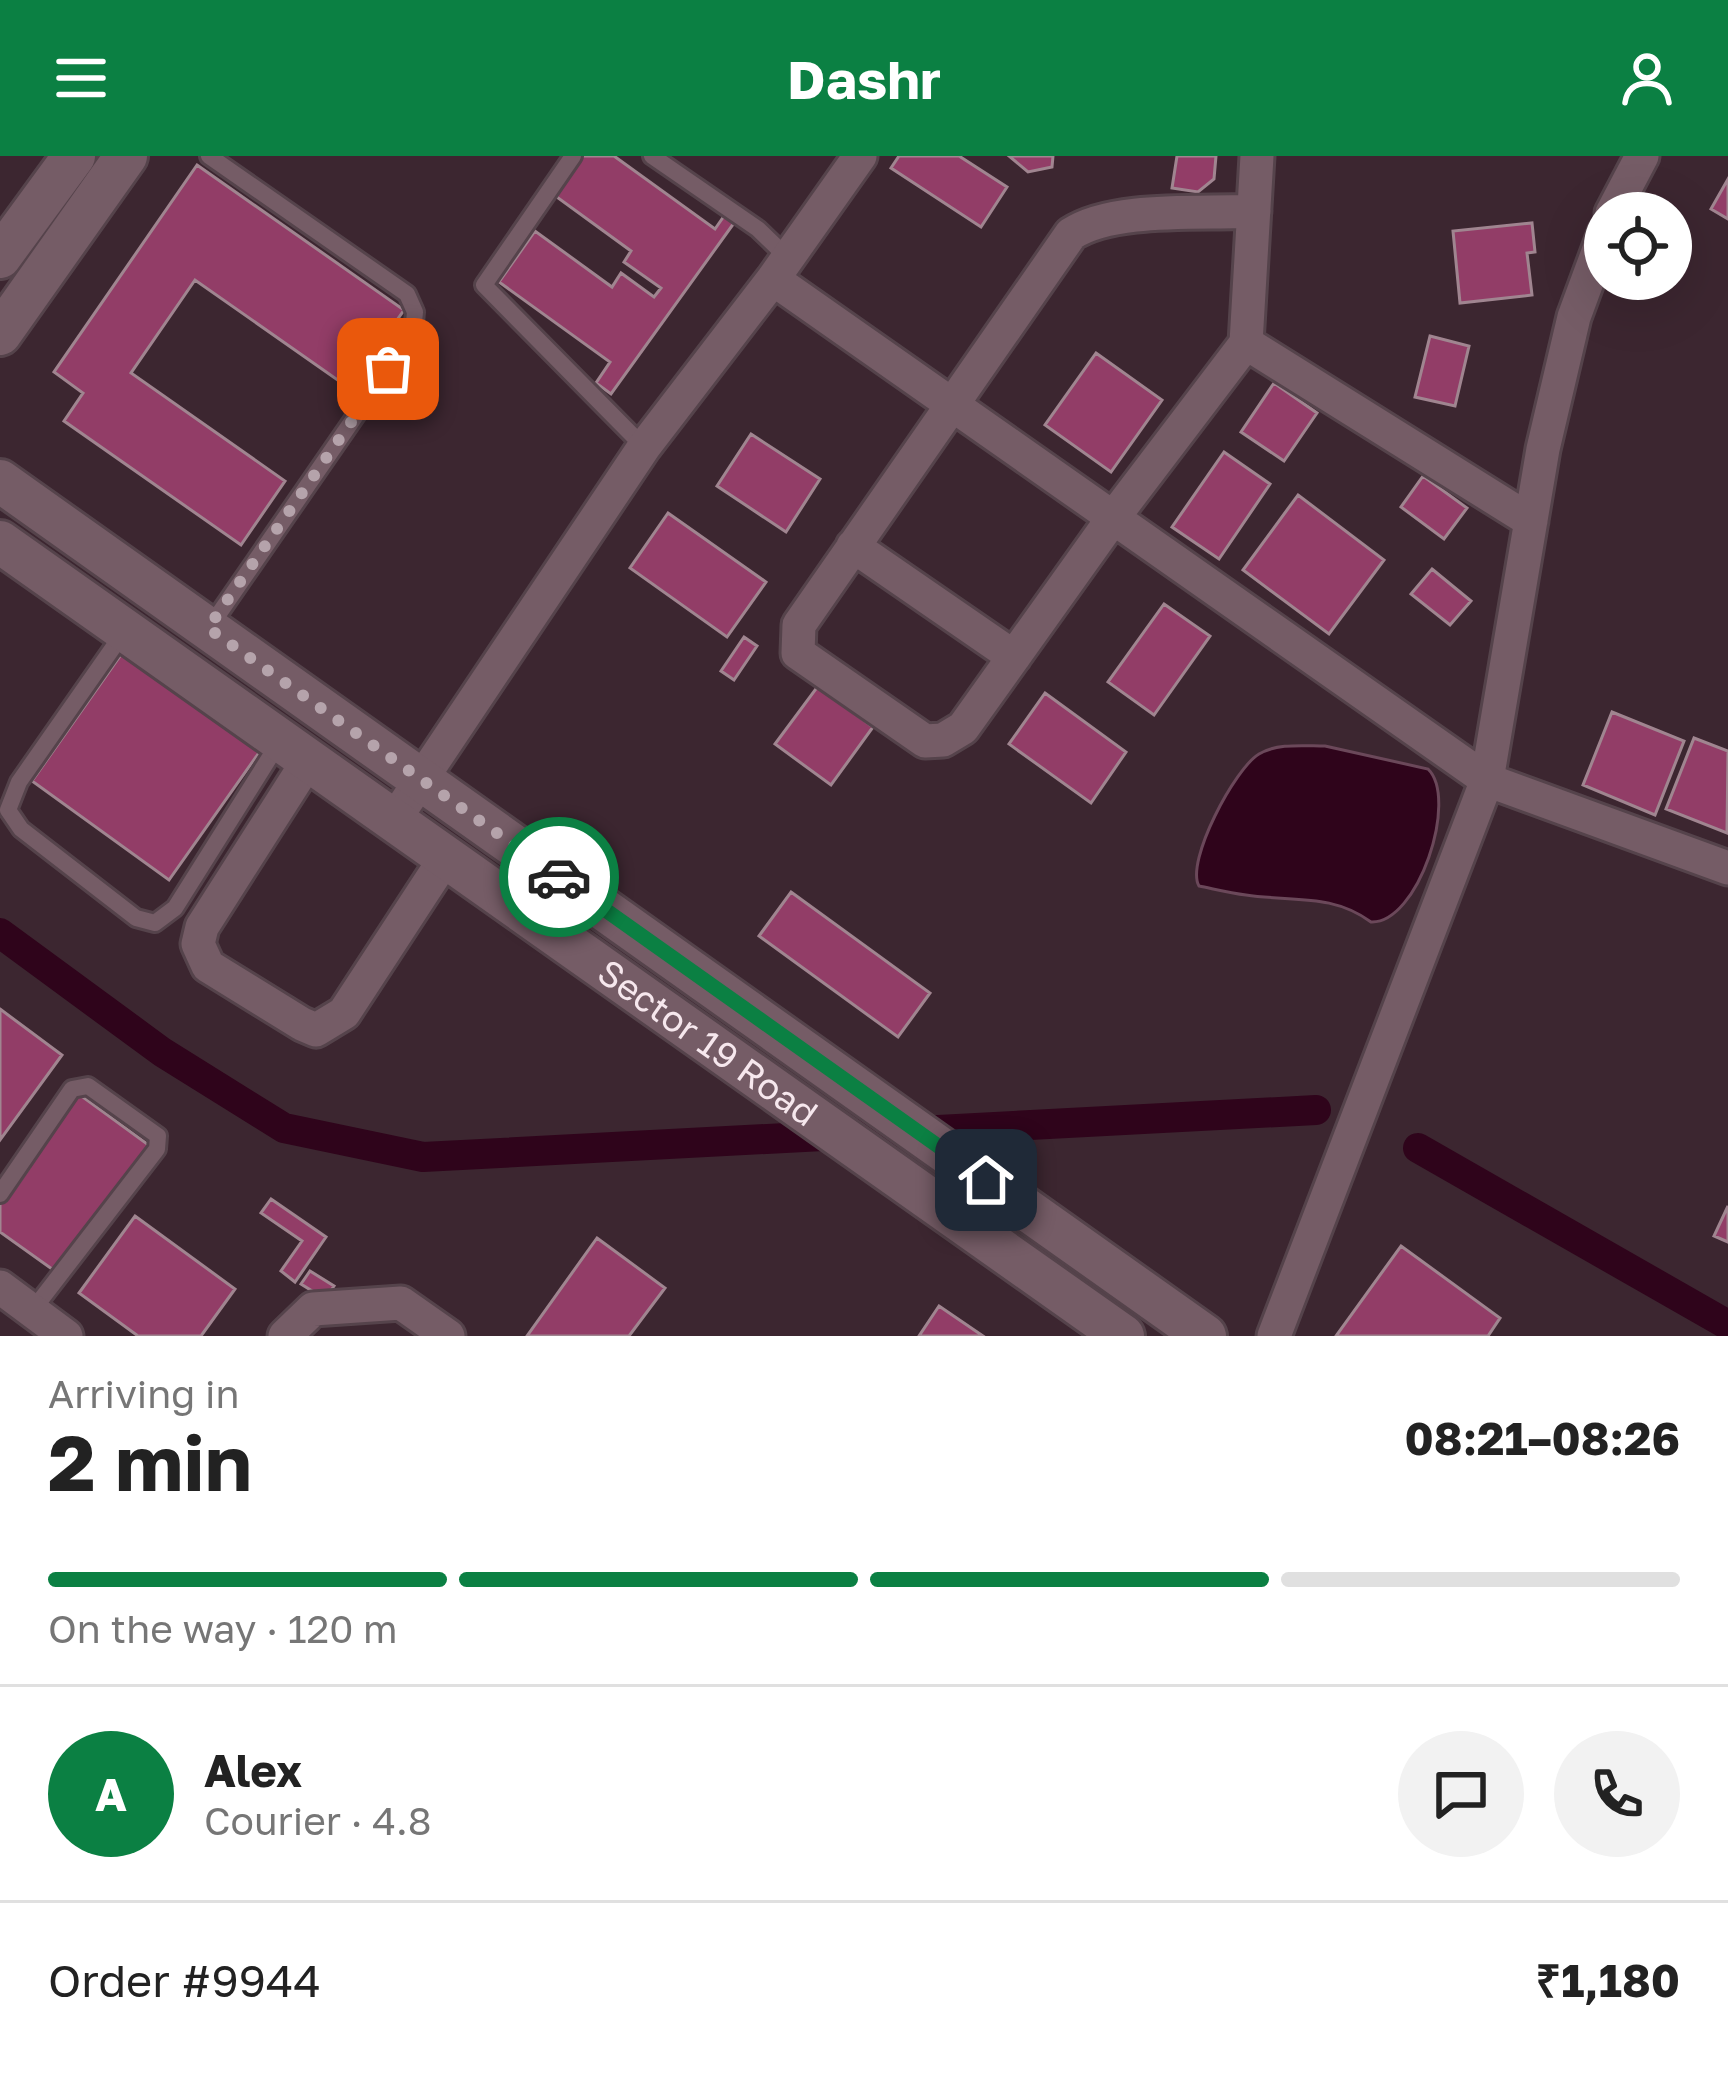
<!DOCTYPE html>
<meta charset="utf-8">
<style>
body{margin:0;font-family:"Golos Text",sans-serif;background:#f2f2f2;color:#222;height:100vh;display:flex;flex-direction:column;font-size:45px;white-space:nowrap}
*{box-sizing:border-box;margin:0}
p{font-size:39px;color:#767676}
.icon{flex:none;width:66px;height:66px;fill:none;stroke:currentColor;stroke-width:2;stroke-linecap:round;stroke-linejoin:round}
.map{position:relative;height:1180px;overflow:hidden}
.drawer{display:flex;flex-direction:column;background:#fff;flex:1}
.drawer>*{flex:none}
.tools{position:absolute;left:1584px;top:36px;display:grid;gap:24px}
.tools a{display:grid;place-items:center;width:108px;height:108px;border-radius:50%;background:#fff;box-shadow:0 12px 48px #0002;font-size:60px}
.pin{position:absolute;display:grid;place-items:center;width:102px;height:102px;color:#fff;margin:-51px;border-radius:24px;box-shadow:0 6px 18px #0006}
.courier{position:absolute;display:grid;place-items:center;width:120px;height:120px;margin:-60px;border:9px solid #0b8043;border-radius:50%;background:#fff;color:#222;box-shadow:0 3px 15px #0007}
.headline em{font-style:normal;font-weight:700}
.headline div{display:flex;flex-direction:column-reverse}
.headline{display:flex;align-items:center;justify-content:space-between;height:204px;padding:0 48px}
h1{font-size:78px;font-weight:700;line-height:90px}
.bar{display:grid;grid-template-columns:repeat(4,1fr);gap:18px 12px;align-content:center;height:144px;padding:0 48px}
.bar i{height:15px;border-radius:9px;background:#e0e0e0}
.bar .active{background:#0b8043}
.bar p{grid-column:span 4}
.line{display:flex;align-items:center;gap:30px;padding:0 48px;border-top:3px solid #e0e0e0}
.line div{flex:1}
.round{display:grid;place-items:center;flex:none;width:126px;height:126px;border-radius:63px;background:#f2f2f2}
header{display:flex;justify-content:space-between;align-items:center;height:156px;padding:0 48px;background:#0b8043;color:#fff;font-size:54px;font-weight:700}
.map>svg:first-child{display:block}
.water{fill:#2f041b;stroke:#6b485a;stroke-width:3}
.lines{fill:none;stroke-linecap:round;stroke-linejoin:round}
.canal{stroke:#2f041b;stroke-width:30}
.building{fill:#923d67;stroke:#a08590;stroke-width:3}
.service-casing{stroke:#55434b;stroke-width:22}
.minor-casing{stroke:#55434b;stroke-width:39}
.tertiary-casing{stroke:#55434b;stroke-width:48}
.service{stroke:#755c66;stroke-width:16}
.minor{stroke:#755c66;stroke-width:33}
.tertiary{stroke:#755c66;stroke-width:42}
.done{stroke:#b5a3ab;stroke-width:12;stroke-dasharray:0 21.6}
.route{stroke:#0b8043;stroke-width:15}
.labels{text-anchor:middle;stroke-width:9;stroke-linejoin:round;paint-order:stroke}
.street-label{font-size:36px;fill:#f6e7ed;stroke:#3c2630}
</style>
<header><svg class="icon" aria-label="menu" viewBox="0 0 24 24"><path d="M4 6h16M4 12h16M4 18h16"/></svg>Dashr<svg class="icon" aria-label="person" viewBox="0 0 24 24"><circle cx="12" cy="8" r="4"/><path d="M4 21q1-7 8-7t8 7"/></svg></header>
<div class="map">
<svg width="1728" height="1180" viewBox="0 0 1728 1180">
<rect width="100%" height="100%" fill="#3c2630"/>
<path class="water" d="M1325,590L1428,613C1459,643 1418,768 1371,766C1332,737 1292,746 1246,739C1230,737 1214,733 1199,730C1185,706 1235,612 1259,598C1277,587 1303,590 1325,590Z"/>
<g class="lines">
<path class="canal" d="M0,777L162,896L284,972L423,1001L1316,954
M1418,992L1728,1169"/>
</g>
<path class="building" d="M582,0H614L715,73L724,60L734,67L611,238L596,227L610,206L499,126L535,75L612,131L621,117L654,141L661,132L624,106L631,95L554,39Z
M899,0H959L1007,31L981,71L891,12Z
M1009,0H1053L1052,11L1028,16Z
M1177,0H1216L1214,23L1198,36L1172,32Z
M197,9L404,154L349,232L195,124L131,217L285,325L241,389L64,265L83,237L54,216Z
M1728,23V63L1711,53Z
M1532,67L1535,96L1527,97L1532,139L1460,147L1453,75Z
M1430,180L1469,190L1455,250L1415,241Z
M1096,197L1162,244L1111,316L1045,269Z
M1274,227L1317,257L1284,305L1241,276Z
M751,278L820,323L786,376L717,330Z
M1224,296L1270,328L1219,403L1172,371Z
M1423,320L1467,352L1444,383L1401,351Z
M1298,339L1384,404L1329,478L1243,414Z
M668,357L766,426L727,481L630,412Z
M1432,413L1471,445L1450,469L1411,438Z
M1164,448L1210,480L1154,559L1108,526Z
M744,481L757,490L734,524L721,515Z
M125,493L263,591L169,724L32,625Z
M818,530L873,571L831,629L775,588Z
M1045,537L1126,596L1091,647L1009,588Z
M1612,556L1684,585L1655,659L1583,629Z
M1694,582L1728,595L1727,677L1666,653Z
M791,736L930,837L898,881L759,780Z
M0,853L62,899L0,984Z
M76,936L150,990L59,1118L0,1076V1043L6,1045L29,1012L24,1009Z
M271,1043L326,1081L295,1126L281,1115L302,1085L261,1057Z
M1728,1050V1086L1714,1080Z
M135,1060L235,1133L201,1180H138L79,1137Z
M597,1082L665,1132L629,1180H527Z
M1401,1090L1500,1162L1488,1180H1336Z
M310,1115L334,1130L325,1143L301,1128Z
M939,1150L983,1180H919Z"/>
<g class="lines">
<defs>
<path id="service" d="M573,0L484,129L644,291
M652,0L758,73L788,102
M209,472L413,177L415,156L407,138L209,0
M124,476L19,626L8,654L21,673L136,762L155,767L175,752L280,585
M0,1038L72,933L88,930L158,980L157,993L32,1155"/>
<path id="minor" d="M1254,55C1203,58 1113,50 1071,78L799,469L798,497L925,585L943,584L963,572L1113,362L1246,187L1257,0
M1612,57L1642,0
M773,123L1487,624L1728,712
M1246,187L1531,365
M853,390L1014,501
M308,605L202,771L198,788L208,810L302,868L316,874L344,857L446,701
M394,664L644,291L773,123L860,0
M0,1131L66,1180
M285,1180L313,1153L401,1147L448,1180
M1274,1180L1487,624L1543,293L1574,161L1605,77"/>
<g id="tertiary">
<path d="M0,101L74,0"/>
<path d="M0,178L126,0"/>
<path d="M0,325L1205,1180"/>
<path id="s1" d="M0,386L1123,1180"/>
</g>
</defs>
<use href="#service" class="service-casing"/>
<use href="#minor" class="minor-casing"/>
<use href="#tertiary" class="tertiary-casing"/>
<use href="#service" class="service"/>
<use href="#minor" class="minor"/>
<use href="#tertiary" class="tertiary"/>
</g>
<g class="lines">
<path class="done" d="M388,213L208,472L559,721"/>
<path class="route" d="M559,721L986,1024"/>
</g>
<g class="labels">
<g class="street-label">
<text dy="13" stroke="none"><textPath href="#s1" startOffset="867">Sector 19 Road</textPath></text>
</g>
</g>
</svg>
<div class="tools">
<a><svg class="icon" aria-label="locate" viewBox="0 0 24 24"><circle cx="12" cy="12" r="6"/><path d="M12 2v4M12 18v4M2 12h4M18 12h4"/></svg></a>
</div>
<div class="pin" style="left:388px;top:213px;background:#ea580c"><svg class="icon" aria-label="bag" viewBox="0 0 24 24"><path d="M5 8h14l-1 12H6zM9 8a3 3 0 0 1 6 0"/></svg></div>
<div class="pin" style="left:986px;top:1024px;background:#1f2937"><svg class="icon" aria-label="home" viewBox="0 0 24 24"><path d="M3 11l9-7 9 7M6 9v11h12V9"/></svg></div>
<div class="courier" style="left:559px;top:721px"><svg class="icon" aria-label="car" viewBox="0 0 24 24"><path d="M5 17H2v-5l4-1 3-4h7l3 4 3 1v5h-3M9 17h6M6 11h13"/><circle cx="7" cy="17" r="2"/><circle cx="17" cy="17" r="2"/></svg></div>
</div>
<section class="drawer">
<div class="headline"><div><h1>2 min</h1><p>Arriving in</p></div><em>08:21–08:26</em></div>
<div class="bar"><i class="active"></i><i class="active"></i><i class="active"></i><i></i><p>On the way · 120 m</p></div>
<div class="line" style="height:216px"><b class="round" style="background:#0b8043;color:#fff">A</b><div><b>Alex</b><p>Courier · 4.8</p></div><a class="round"><svg class="icon" aria-label="chat" viewBox="0 0 24 24"><path d="M4 5h16v11H9l-5 4z"/></svg></a><a class="round"><svg class="icon" aria-label="phone" viewBox="0 0 24 24"><path d="M5 4h4l2 5-3 2q2 4 5 5l2-3 5 2v4C11 20 4 13 5 4z"/></svg></a></div>
<div class="line" style="height:156px"><div>Order #9944</div><b>₹1,180</b></div>
</section>
